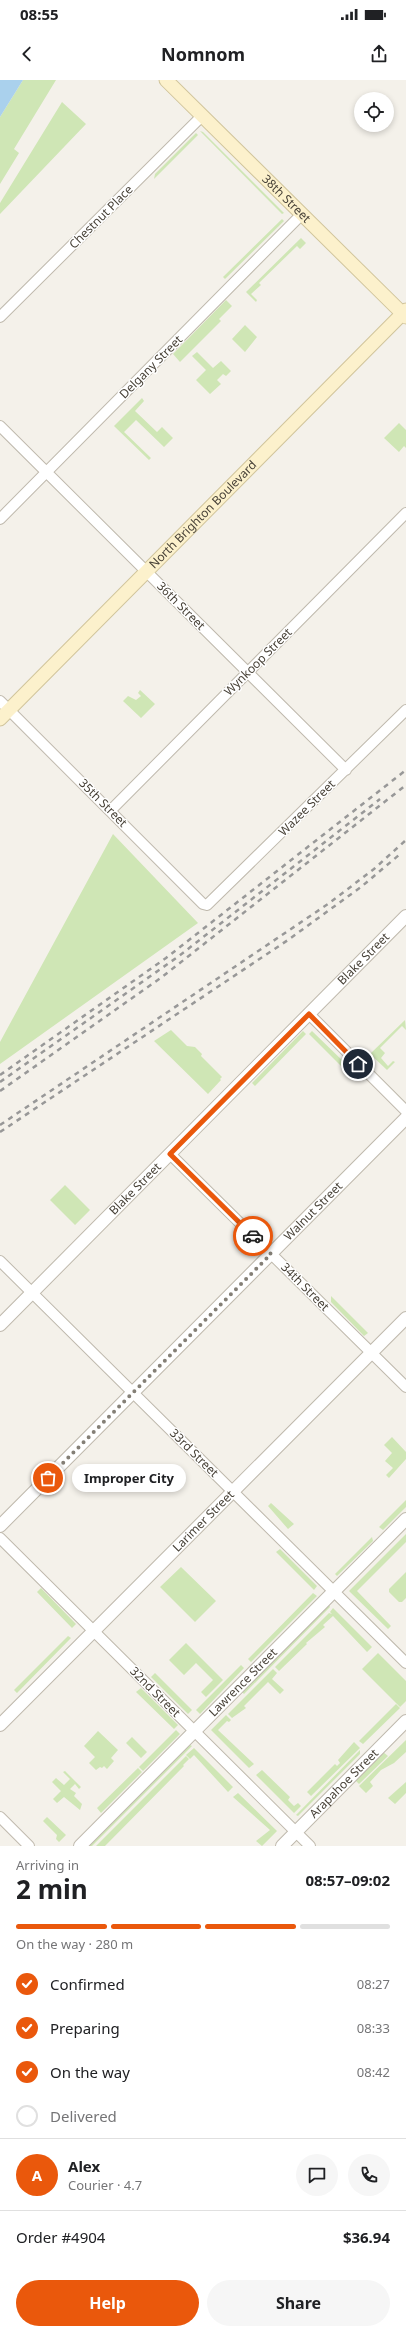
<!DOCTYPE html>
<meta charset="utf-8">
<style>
body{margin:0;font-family:"Noto Sans",sans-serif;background:#f6f6f6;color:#202124;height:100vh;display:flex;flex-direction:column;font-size:15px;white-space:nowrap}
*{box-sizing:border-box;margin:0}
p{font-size:13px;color:#757577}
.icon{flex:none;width:22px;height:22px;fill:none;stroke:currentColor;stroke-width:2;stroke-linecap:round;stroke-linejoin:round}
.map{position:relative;height:1766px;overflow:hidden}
.panel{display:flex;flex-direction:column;background:#fff;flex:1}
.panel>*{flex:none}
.tools{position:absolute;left:354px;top:12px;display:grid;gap:8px}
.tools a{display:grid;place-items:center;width:40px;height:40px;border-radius:50%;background:#fff;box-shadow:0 2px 6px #0003;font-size:20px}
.pin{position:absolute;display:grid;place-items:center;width:34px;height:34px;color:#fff;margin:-17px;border:2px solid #fff;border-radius:50%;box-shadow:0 1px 4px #0007}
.courier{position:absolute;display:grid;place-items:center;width:40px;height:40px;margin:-20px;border:3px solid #ea580c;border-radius:50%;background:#fff;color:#222;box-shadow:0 1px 5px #0007}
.bubble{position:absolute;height:28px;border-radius:14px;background:#fff;box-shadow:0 2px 6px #0003;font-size:13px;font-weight:700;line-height:28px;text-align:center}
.headline em{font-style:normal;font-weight:700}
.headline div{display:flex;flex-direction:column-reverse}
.headline{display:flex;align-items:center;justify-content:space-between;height:68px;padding:0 16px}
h1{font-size:26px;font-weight:700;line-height:30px}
.bar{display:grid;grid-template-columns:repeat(4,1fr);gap:6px 4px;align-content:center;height:48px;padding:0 16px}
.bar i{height:5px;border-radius:3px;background:#e0e0e0}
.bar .on{background:#ea580c}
.bar p{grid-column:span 4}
.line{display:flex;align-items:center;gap:10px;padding:0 16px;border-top:1px solid #e0e0e0}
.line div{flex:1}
.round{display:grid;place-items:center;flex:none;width:42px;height:42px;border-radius:21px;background:#f6f6f6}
ol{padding:0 16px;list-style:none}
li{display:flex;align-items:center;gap:12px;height:44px}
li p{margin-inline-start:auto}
li .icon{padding:4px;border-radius:50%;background:#ea580c;color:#fff;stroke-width:4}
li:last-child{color:#757577}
li i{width:22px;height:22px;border:2px solid #e0e0e0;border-radius:50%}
.button{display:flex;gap:8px;margin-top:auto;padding:8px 16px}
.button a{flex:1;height:46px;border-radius:24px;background:#ea580c;color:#fff;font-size:16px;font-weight:700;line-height:46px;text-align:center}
.button a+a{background:#f6f6f6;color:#202124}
.status{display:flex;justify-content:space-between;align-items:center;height:28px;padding:0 20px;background:#fff;direction:ltr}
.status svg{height:11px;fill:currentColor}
header{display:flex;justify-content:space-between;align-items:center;height:52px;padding:0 16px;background:#fff;font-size:18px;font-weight:700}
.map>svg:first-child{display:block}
.green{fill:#cfe6b5}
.water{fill:#aad1ed}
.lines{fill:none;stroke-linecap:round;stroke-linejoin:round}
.minor-casing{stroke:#bfb9ad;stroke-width:12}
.tertiary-casing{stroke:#bfb9ad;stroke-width:14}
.secondary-casing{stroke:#d1c59c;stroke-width:15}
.minor{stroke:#fff;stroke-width:10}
.tertiary{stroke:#fff;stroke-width:12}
.secondary{stroke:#fcf1cc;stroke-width:13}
.rail{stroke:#989898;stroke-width:2.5;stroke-dasharray:5 5;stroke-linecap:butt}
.done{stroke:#847f76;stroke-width:4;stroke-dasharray:0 7.2}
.route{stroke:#ea580c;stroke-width:5}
.labels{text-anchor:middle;stroke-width:3;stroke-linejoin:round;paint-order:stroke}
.street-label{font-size:12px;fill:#484238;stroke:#fff}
</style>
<div class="status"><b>08:55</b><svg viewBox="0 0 49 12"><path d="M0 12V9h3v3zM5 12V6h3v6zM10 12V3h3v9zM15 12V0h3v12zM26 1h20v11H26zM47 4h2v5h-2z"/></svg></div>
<header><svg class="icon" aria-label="back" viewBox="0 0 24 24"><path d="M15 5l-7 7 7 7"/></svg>Nomnom<svg class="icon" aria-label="share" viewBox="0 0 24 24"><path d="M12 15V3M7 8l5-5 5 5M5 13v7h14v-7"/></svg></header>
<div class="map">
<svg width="406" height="1766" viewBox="0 0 406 1766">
<rect width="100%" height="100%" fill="#f4f1ea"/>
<path class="green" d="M23,0H56L14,69L19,73L0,104V37Z
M62,22L86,44L0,134V123Z
M200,51L203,52L284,133L282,134Z
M196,53L198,55L154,99L155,94Z
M282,139L284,141L225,199L223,197Z
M301,158L306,163L300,169L297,166L259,203L261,205L251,214L257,220L256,222L246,212Z
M226,220L232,226L219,239L221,241L180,282L173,274Z
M245,245L257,257L245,272L232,259Z
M197,272L213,288L221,281L231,291L226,296L223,294L217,300L221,304L210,314L196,300L206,290L192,276Z
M142,318L144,321L135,331L157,352L162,347L173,358L164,367L136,340L124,352L151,378L149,380L114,346Z
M399,343L406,350V368L404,366L399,372L384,358Z
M140,610L155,624L141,638L123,621L128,616L136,620L141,616L138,613Z
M113,754L198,843L0,984V962Z
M405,940L406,950L402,946L380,968L385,973L381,978L388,986L393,981L395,982L387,990L370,974Z
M171,950L187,966L195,967L202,974L201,976L222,997L220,999L221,1000L208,1014L154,961Z
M303,951L306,954L255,1006L252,1003Z
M312,951L346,984V991L309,954Z
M65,1105L90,1130L75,1145L50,1120Z
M331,1216L368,1253L364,1256L331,1222Z
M392,1357L406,1372V1379L389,1398L386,1395L393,1388L385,1381L392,1373L384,1365Z
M406,1420V1427L383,1450L379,1447Z
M271,1423L294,1444L288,1449L268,1426Z
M406,1454V1462L357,1511L391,1546L388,1549L349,1511Z
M372,1457L373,1461L337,1496L335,1494Z
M280,1469L317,1506L314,1510L276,1472Z
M181,1487L216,1521L195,1542L160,1507Z
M406,1492V1518L402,1522H399L389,1512V1509Z
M41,1508L76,1544L72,1548L37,1512Z
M313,1513L317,1516L251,1582L248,1579Z
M329,1525L330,1527L244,1614L242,1612Z
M333,1528L372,1567L367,1572L333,1536L323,1545L325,1547L306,1563L307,1564L279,1591L275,1587L329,1533L332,1534L330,1532Z
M68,1556L71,1558L17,1613L14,1610Z
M186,1563L223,1600L206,1617L201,1612L213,1600L196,1583L184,1595L169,1580Z
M378,1573L406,1601V1621L400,1627L362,1589Z
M241,1585L244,1588L200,1634L196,1630Z
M273,1589L277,1593L272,1599L284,1610L280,1614L268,1602L244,1626L246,1628L232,1638L228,1634Z
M155,1593L192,1630L188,1634L151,1597Z
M141,1608L178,1645L174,1649L136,1612Z
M396,1624L400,1628L363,1664L359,1661Z
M226,1635L231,1640L229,1642L227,1641L218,1650L254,1684L249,1688L211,1650Z
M176,1650L180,1654L143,1691L139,1687Z
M98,1651L118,1670L111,1678L114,1681L107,1689L104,1686L102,1688L100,1687L96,1690L89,1683L95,1677L84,1666Z
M132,1657L147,1672L141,1678L126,1663Z
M406,1660V1672L394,1683L381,1690L370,1702L373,1706L366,1713L359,1706Z
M354,1662L360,1668L311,1716L307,1712L335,1684L337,1686L340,1683L338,1680Z
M190,1665L192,1666L92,1766H89Z
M194,1668L233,1707L228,1712L194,1675L190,1679L186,1675Z
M360,1670V1674L298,1736L296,1735Z
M383,1672L388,1676L359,1704L355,1700Z
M186,1676L189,1679L183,1685L184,1686L105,1766H96Z
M138,1688L142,1692L101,1733L97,1728Z
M262,1690L290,1717L288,1720L294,1726L298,1723L301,1726L294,1733L256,1695Z
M65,1691L81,1707L79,1709L75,1704L70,1709L76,1713L74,1716L82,1724L80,1730L64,1717L57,1723L53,1719L61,1711L52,1702L56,1698L64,1705L70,1699L63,1692Z
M406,1702V1713L395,1724L388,1718Z
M238,1713L277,1751L262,1766L256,1761L270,1750L233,1717Z
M47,1737L66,1755L59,1762L56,1759L57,1755L43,1741Z"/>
<path class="water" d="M0,0H23L0,37Z"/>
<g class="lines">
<defs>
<path id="minor" d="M0,237L202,36
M0,346L346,690
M0,439L301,135
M0,621L203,824L207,825L406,630
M110,731L406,433
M309,934L406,1031
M170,1074L406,1307
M0,1181L406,1583
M0,1458L310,1766
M0,1737L29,1766"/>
<g id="tertiary">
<path id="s1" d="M0,1245L406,836"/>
<path id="s2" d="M0,1446L406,1038"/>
<path id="s3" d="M0,1645L406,1238"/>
<path id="s4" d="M80,1766L406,1439"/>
<path id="s5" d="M282,1766L406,1641"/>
</g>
<g id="secondary">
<path id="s6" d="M166,0L406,237"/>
<path id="s7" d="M0,639L406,230"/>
</g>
</defs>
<use href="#minor" class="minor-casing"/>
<use href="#tertiary" class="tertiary-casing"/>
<use href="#secondary" class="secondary-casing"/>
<use href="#minor" class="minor"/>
<use href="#tertiary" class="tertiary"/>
<use href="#secondary" class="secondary"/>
<path class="rail" d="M0,995L166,878L406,690
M0,1002L179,876L380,719
M0,1011L162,897L406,705
M0,1045L328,824L374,789L406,760
M0,1052L288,860L361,807L399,775"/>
</g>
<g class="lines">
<path class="done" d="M48,1398L271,1174L253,1156"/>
<path class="route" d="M253,1156L170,1074L309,934L358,984"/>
</g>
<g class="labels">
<g class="street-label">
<text dy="4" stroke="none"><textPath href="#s6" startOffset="169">38th Street</textPath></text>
<text transform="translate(101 137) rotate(-45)" y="4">Chestnut Place</text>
<text transform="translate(151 287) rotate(-45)" y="4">Delgany Street</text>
<text dy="4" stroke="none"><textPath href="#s7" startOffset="288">North Brighton Boulevard</textPath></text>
<text transform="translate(181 526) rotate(45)" y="4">36th Street</text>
<text transform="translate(258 582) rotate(-45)" y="4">Wynkoop Street</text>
<text transform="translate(103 723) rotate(45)" y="4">35th Street</text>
<text transform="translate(307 728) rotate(-45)" y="4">Wazee Street</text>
<text dy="4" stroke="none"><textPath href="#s1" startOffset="516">Blake Street</textPath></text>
<text dy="4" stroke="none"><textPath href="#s1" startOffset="192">Blake Street</textPath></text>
<text dy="4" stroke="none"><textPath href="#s2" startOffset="444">Walnut Street</textPath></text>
<text transform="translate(305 1207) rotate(45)" y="4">34th Street</text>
<text transform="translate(194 1373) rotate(45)" y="4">33rd Street</text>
<text dy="4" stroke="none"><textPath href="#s3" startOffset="288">Larimer Street</textPath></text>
<text dy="4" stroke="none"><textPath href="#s4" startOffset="231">Lawrence Street</textPath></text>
<text transform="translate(155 1612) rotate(45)" y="4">32nd Street</text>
<text dy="4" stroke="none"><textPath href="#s5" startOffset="88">Arapahoe Street</textPath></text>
</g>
</g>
</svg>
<div class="tools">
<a><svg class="icon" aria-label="locate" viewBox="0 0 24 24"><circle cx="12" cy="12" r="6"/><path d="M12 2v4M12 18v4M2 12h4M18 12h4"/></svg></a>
</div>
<div class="pin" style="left:48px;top:1398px;background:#ea580c"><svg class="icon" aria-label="bag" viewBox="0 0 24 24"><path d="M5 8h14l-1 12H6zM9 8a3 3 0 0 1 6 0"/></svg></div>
<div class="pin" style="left:358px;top:984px;background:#1f2937"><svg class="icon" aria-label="home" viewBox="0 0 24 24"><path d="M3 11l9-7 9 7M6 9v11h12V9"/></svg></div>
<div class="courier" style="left:253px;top:1156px"><svg class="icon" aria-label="car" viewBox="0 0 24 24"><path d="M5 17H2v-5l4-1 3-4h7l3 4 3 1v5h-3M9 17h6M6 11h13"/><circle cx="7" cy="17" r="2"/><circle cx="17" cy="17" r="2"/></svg></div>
<div class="bubble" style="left:72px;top:1384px;width:114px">Improper City</div>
</div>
<section class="panel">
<div class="headline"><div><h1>2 min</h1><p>Arriving in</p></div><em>08:57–09:02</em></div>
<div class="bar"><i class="on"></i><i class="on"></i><i class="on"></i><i></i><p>On the way · 280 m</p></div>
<ol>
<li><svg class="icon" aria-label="check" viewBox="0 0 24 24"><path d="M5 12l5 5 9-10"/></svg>Confirmed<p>08:27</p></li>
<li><svg class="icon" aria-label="check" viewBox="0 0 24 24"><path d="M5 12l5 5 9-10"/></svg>Preparing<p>08:33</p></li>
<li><svg class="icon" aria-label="check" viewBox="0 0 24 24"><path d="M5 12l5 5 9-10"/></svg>On the way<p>08:42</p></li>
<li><i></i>Delivered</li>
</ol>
<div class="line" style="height:72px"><b class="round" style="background:#ea580c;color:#fff">A</b><div><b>Alex</b><p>Courier · 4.7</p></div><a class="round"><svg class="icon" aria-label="chat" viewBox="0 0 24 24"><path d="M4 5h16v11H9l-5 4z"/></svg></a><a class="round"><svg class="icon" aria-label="phone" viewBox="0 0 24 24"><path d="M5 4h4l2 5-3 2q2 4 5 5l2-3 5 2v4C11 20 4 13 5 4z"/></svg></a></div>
<div class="line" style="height:52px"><div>Order #4904</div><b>$36.94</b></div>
<div class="button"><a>Help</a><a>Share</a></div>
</section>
